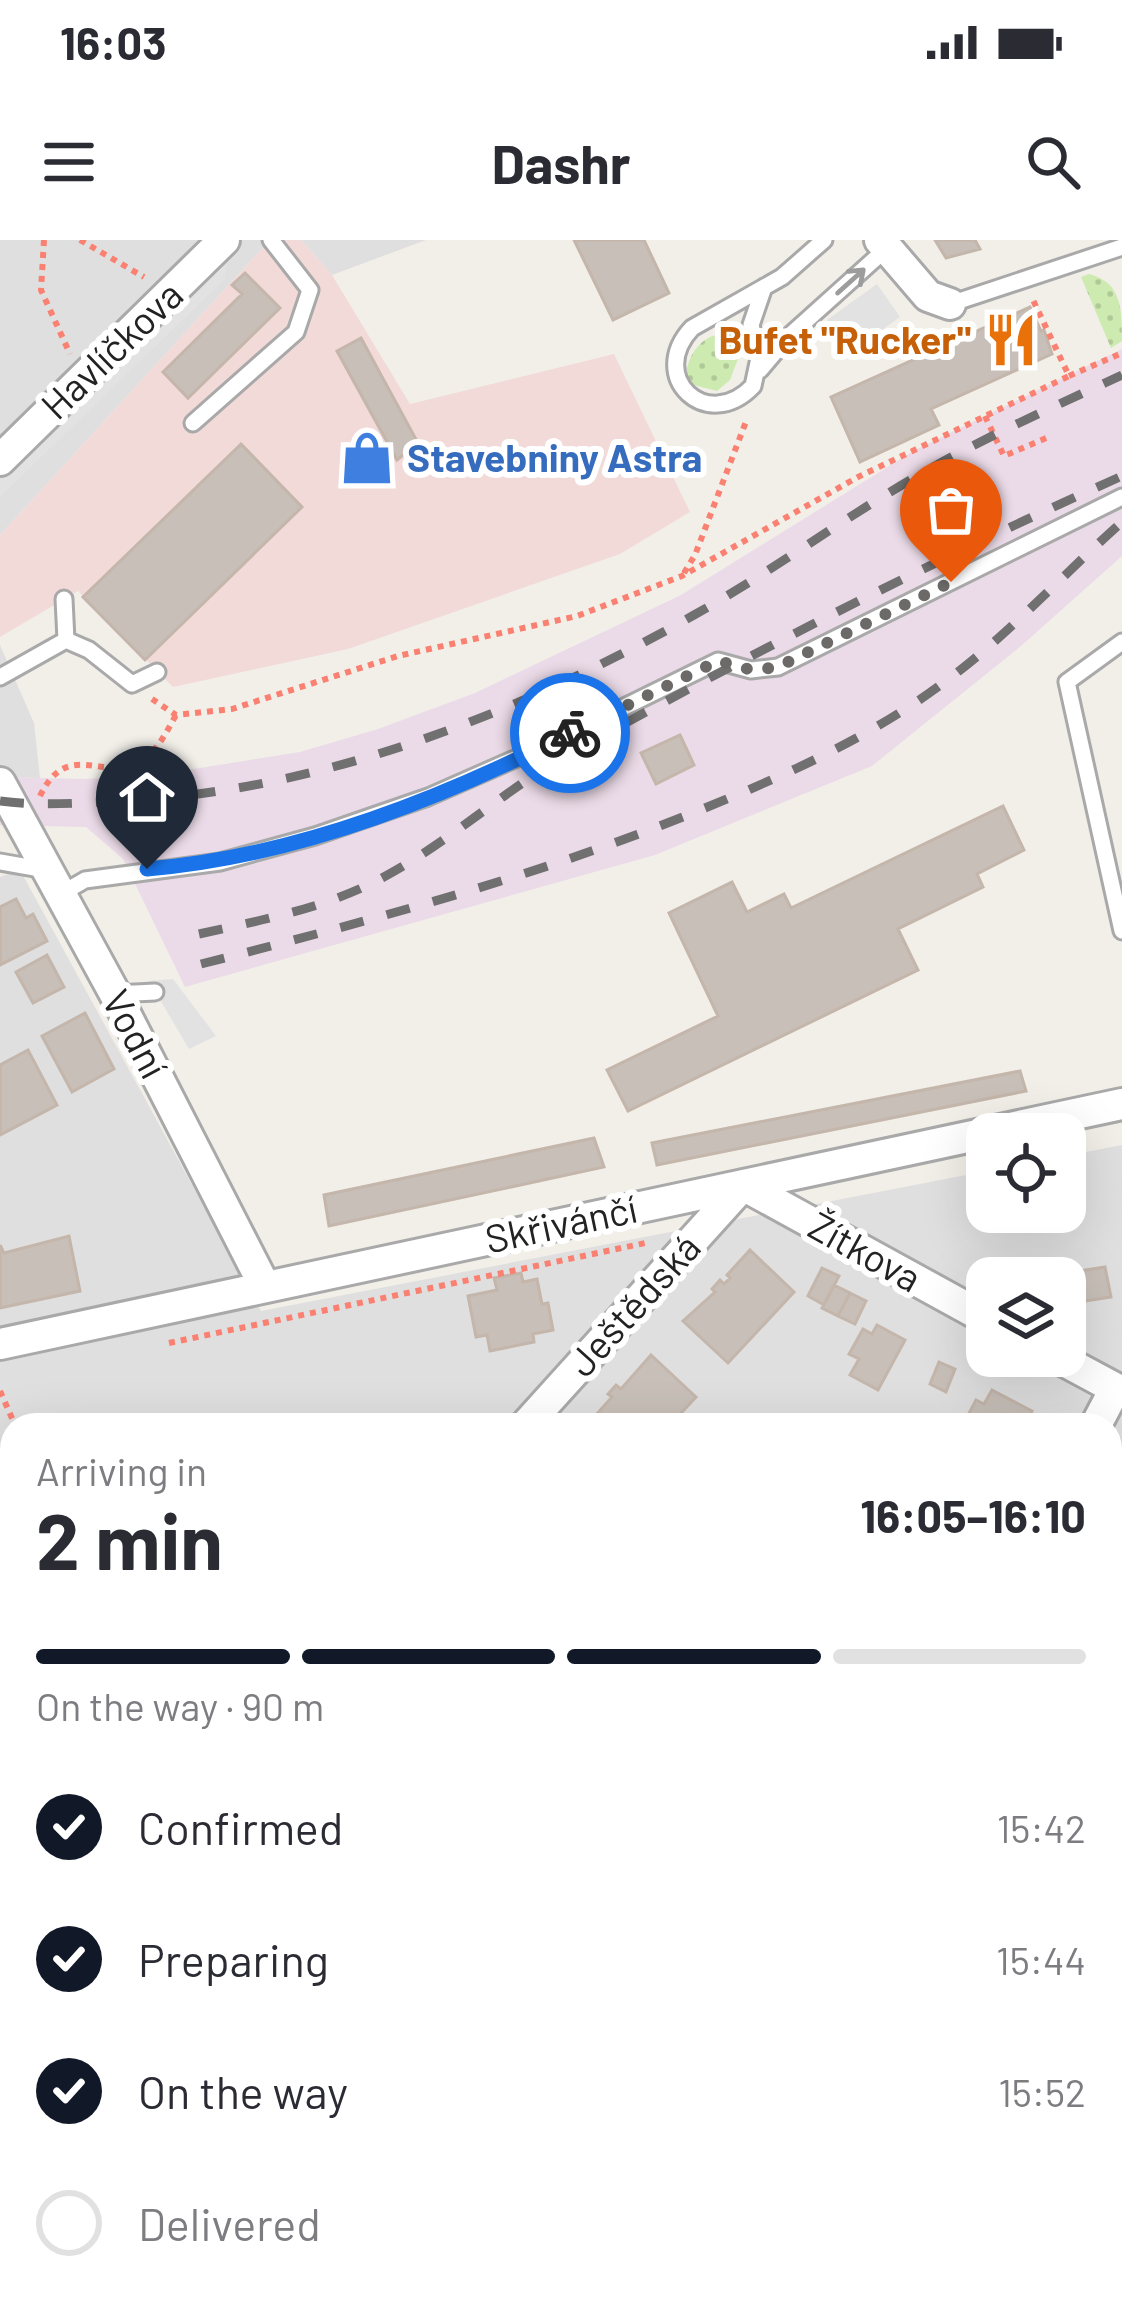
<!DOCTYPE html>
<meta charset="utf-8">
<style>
body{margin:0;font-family:Barlow,sans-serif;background:#f7f7f7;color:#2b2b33;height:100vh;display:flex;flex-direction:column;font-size:45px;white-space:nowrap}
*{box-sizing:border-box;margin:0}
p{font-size:39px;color:#7c7c81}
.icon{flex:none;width:66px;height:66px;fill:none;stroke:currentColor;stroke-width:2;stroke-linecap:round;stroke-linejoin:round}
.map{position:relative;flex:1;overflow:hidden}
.sheet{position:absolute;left:0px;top:1173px;width:1122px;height:903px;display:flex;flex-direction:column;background:#fff;border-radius:36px 36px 0 0;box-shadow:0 12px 48px #0002}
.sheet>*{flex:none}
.tools{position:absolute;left:966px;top:873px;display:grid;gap:24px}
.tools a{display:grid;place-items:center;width:120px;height:120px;border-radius:24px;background:#fff;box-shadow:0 12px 48px #0002;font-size:60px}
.pin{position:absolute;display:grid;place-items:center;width:102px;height:102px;color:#fff;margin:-123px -51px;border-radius:50% 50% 50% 0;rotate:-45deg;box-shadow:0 0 12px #0007}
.pin .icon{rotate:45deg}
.courier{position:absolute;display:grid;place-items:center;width:120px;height:120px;margin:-60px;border:9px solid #1a73e8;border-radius:50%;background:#fff;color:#222;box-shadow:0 3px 15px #0007}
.overview em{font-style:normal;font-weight:700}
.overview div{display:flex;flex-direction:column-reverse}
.overview{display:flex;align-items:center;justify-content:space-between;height:204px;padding:0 36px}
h1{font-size:78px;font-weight:700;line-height:90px}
.bar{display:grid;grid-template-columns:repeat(4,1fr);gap:18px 12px;align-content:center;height:144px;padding:0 36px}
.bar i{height:15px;border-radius:9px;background:#e1e1e2}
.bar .selected{background:#111827}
.bar p{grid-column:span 4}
ol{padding:0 36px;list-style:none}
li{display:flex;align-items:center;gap:36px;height:132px}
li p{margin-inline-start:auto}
li .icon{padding:12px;border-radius:50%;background:#111827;color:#fff;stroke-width:4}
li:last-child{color:#7c7c81}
li i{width:66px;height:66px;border:6px solid #e1e1e2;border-radius:50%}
.status{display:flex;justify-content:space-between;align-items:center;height:84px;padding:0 60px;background:#fff;direction:ltr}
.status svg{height:33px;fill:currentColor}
header{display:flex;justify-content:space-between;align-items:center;height:156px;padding:0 36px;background:#fff;font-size:54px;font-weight:700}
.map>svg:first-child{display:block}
.residential{fill:#e0dfdf;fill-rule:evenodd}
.commercial{fill:#f2dad9}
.railway{fill:#ebdbe8}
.grass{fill:url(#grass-dots)}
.parking{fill:#e2e2e2}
.building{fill:#c7bfb8;stroke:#c4b6ab;stroke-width:3}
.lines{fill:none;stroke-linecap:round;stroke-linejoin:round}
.service-casing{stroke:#a9a9a9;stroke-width:21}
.minor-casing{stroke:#a9a9a9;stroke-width:36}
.path{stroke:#fa8072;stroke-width:6;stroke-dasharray:6 6;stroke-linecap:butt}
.service{stroke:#fff;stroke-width:15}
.minor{stroke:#fff;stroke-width:30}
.rail{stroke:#707070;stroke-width:9;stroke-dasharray:24 24;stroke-linecap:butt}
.oneway{stroke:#9c9c9c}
.done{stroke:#6b6a68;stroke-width:12;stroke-dasharray:0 21.6}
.route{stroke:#1a73e8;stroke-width:15}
.labels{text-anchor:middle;stroke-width:12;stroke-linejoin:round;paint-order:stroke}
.food-label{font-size:39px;font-weight:bold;fill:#c56008;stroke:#fff;text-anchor:end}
.street-label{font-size:39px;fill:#222;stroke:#fff}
.shop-label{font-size:39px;font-weight:bold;fill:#366cbe;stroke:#fff;text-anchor:start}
</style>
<div class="status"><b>16:03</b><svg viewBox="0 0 49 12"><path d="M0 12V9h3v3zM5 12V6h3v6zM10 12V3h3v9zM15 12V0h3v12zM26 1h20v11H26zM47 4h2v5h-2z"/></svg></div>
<header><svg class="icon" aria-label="menu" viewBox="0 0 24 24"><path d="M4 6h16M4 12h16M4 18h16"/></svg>Dashr<svg class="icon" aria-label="search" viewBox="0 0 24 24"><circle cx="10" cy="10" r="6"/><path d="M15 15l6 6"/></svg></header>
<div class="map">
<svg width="1122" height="2074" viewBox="0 0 1122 2074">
<defs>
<pattern id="grass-dots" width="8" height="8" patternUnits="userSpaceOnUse" patternTransform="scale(3)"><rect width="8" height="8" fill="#cdebb0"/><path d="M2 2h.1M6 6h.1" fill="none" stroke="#b0c997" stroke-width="1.8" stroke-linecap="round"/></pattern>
</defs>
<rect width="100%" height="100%" fill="#f2efe9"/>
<path class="residential" d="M0,0H270L0,295Z
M301,0H426L332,35Z
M0,405L34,483L40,538L0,537Z
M20,630L261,1071L987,931V972H1065V916L1122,905V2074H0V637ZM987,1038H1065V1116H987ZM12,1185H1110V2064H12Z"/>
<path class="commercial" d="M270,0H301L332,35L410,164L614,114L690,272L620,314L348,409L173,447L78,351L0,397V295Z"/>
<path class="railway" d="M1122,109V316L1021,406L872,526L655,615L185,747L123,619L86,587L0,585V537L85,539L156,535L300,512L378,489L475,453L681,355L915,210Z"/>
<path class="grass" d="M1089,34C1122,42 1122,70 1122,101L1111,108L1081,37Z
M728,93L737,101L741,111L730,140L717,151L690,144L686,132C691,109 704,94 728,93Z"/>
<path class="parking" d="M227,20L225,39L0,257V239Z
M877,44L900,77L850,113L827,80Z
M173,739L216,796L189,809L149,741Z"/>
<path class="building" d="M574,0H644L669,53L613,80Z
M935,0H975L980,9L946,18Z
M245,33L280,68L188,158L163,132L242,54L232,45Z
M1030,67L1041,91L1044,90L1052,114L931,169L939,185L860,222L831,157Z
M361,98L418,203L397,220L337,111Z
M241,204L302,267L145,420L83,357Z
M680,495L694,525L656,544L641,513Z
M1003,566L1024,610L977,634L983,647L898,689L918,730L628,871L607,830L718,776L669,673L732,642L747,672L784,654L791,668Z
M16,659L26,678L33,674L47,701L0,725V667Z
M47,715L64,747L33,763L16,732Z
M85,773L114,829L72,852L42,796Z
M28,810L57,865L0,895V825Z
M1020,831L1026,851L657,925L652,903Z
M594,898L604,927L329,986L324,955Z
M69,996L80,1051L0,1068V1005L4,1013Z
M750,1010L794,1052L728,1123L683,1081L715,1052L712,1049L720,1040L724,1044L730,1038L727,1035Z
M1105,1027L1111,1057L1085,1061L1079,1031Z
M822,1028L839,1036L824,1065L808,1056Z
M521,1033L523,1042L537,1039L542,1064L548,1063L553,1090L533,1094L534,1102L490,1111L487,1095L476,1097L468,1056L497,1050L494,1038Z
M834,1045L850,1053L838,1076L822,1068Z
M850,1053L866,1061L855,1084L838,1076Z
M877,1085L905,1100L878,1150L850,1135L859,1119L849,1114L863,1089L872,1094Z
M651,1115L696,1157L670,1185H587L612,1157L608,1154L616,1145L621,1149Z
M939,1122L955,1129L946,1152L930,1144Z
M992,1150L1032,1171L1024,1185H973L976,1179L968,1175L976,1160L984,1164Z
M1110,1342L1122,1348L1112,1369L1122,1376L1110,1399Z
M1110,1555L1122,1561V1625L1110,1619Z
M6,1671L9,1677L12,1676V1721L7,1723L0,1709V1674Z
M146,2064H191L192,2067L179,2074H151Z"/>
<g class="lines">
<defs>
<path id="service" d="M764,47L751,85L759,118L753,146C707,194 646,137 692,88L782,37L824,0
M950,64L1122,7
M760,130L788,97L886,9
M193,183L296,92L310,50L271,0
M64,359L66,400
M1122,402L1067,442L1122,691
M0,437L66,400L89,410L132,444L157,432
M0,622L46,630
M59,655L85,640L220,622L315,596L428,557L551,503L718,421L751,430L778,427L1122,257
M115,754L155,752"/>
<path id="minor" d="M880,0L928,56L950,64
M0,220L224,0
M0,543L115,754L265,1047
M0,1104L1122,864
M1055,1116L1122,1152
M526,1185L743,945L987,1079
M1096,1185L1115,1149
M0,1519L12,1513
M0,1538L12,1560
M1110,1677L1122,1683
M0,2050L12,2044
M96,2064L101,2074
M683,2064L694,2074
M539,2074L553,2064"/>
</defs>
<use href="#service" class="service-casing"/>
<use href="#minor" class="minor-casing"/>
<path class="path" d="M44,0L41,50L70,114
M80,0L144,37
M939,102L941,108
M1069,136L1122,113
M985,176L1004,216L1051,196
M684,333L695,315L747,179
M152,459L176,475L232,469L398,416L577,376L682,336L858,237L1069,136L1033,60
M40,556C68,498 102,543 141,521C157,512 167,491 176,475
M169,1103L650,1002
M0,1151L15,1185
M1110,2027H1122
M733,2074L757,2064"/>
<use href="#service" class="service"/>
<use href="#minor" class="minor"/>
<path class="rail" d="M0,561C45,567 92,562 136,560C330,548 526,470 694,375C773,331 846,276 926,231C989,195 1056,166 1122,135
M199,694C261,680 323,669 380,639C451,602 508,546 578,509C756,411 936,319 1122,236
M201,724C373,680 542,635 705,568C786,535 868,498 939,446C1006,398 1060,337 1122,282"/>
</g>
<defs><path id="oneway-shaft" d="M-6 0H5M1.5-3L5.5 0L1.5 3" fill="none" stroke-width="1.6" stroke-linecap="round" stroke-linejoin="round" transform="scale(3)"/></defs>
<use class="oneway" href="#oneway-shaft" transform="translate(851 41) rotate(-42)"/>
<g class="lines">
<path class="done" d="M570,493L718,421L752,430L778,427L951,342"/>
<path class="route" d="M147,629C293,617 440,560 570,493"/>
</g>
<defs>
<symbol id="restaurant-bare" viewBox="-9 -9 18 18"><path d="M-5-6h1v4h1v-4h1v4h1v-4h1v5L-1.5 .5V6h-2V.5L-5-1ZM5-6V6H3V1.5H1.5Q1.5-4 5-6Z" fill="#e8710a" stroke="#fff" stroke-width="2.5" paint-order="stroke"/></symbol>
<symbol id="shop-bare" viewBox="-9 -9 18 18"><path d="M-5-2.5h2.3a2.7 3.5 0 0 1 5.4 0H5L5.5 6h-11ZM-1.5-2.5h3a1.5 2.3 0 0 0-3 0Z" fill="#3f7fe0" stroke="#fff" stroke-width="2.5" paint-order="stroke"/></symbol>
</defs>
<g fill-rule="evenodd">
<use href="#restaurant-bare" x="973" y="62" width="76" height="76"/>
<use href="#shop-bare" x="329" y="180" width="76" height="76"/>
</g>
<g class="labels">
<g class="food-label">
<text x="971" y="114">Bufet "Rucker"</text>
</g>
<g class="street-label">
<text transform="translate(112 110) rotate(-44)" y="14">Havlíčkova</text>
<text transform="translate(135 794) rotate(62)" y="14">Vodní</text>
<text transform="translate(561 984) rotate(-12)" y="14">Skřivánčí</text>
<text transform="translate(865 1012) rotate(29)" y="14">Žítkova</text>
<text transform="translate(634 1065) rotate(-48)" y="14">Ještědská</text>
</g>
<g class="shop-label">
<text x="407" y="232">Stavebniny Astra</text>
</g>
</g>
</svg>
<div class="tools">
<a><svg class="icon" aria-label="locate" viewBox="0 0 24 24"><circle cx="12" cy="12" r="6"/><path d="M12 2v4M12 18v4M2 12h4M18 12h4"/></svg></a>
<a><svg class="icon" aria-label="layers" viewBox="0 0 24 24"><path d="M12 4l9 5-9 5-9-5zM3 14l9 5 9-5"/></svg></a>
</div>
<div class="pin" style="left:951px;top:342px;background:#ea580c"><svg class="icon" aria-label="bag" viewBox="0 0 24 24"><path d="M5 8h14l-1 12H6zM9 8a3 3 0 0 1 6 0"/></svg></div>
<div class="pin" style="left:147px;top:629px;background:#1f2937"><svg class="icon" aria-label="home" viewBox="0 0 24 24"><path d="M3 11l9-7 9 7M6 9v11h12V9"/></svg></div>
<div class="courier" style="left:570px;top:493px"><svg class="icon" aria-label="bike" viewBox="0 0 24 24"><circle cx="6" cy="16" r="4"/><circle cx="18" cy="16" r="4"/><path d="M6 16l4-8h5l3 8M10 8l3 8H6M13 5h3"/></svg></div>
<section class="sheet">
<div class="overview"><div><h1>2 min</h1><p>Arriving in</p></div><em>16:05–16:10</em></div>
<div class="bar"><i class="selected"></i><i class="selected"></i><i class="selected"></i><i></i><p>On the way · 90 m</p></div>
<ol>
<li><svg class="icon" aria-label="check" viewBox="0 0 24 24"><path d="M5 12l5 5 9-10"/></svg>Confirmed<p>15:42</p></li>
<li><svg class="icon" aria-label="check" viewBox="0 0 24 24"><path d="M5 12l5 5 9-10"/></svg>Preparing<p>15:44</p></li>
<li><svg class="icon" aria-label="check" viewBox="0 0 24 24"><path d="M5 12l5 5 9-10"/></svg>On the way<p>15:52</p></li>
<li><i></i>Delivered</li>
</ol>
</section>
</div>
